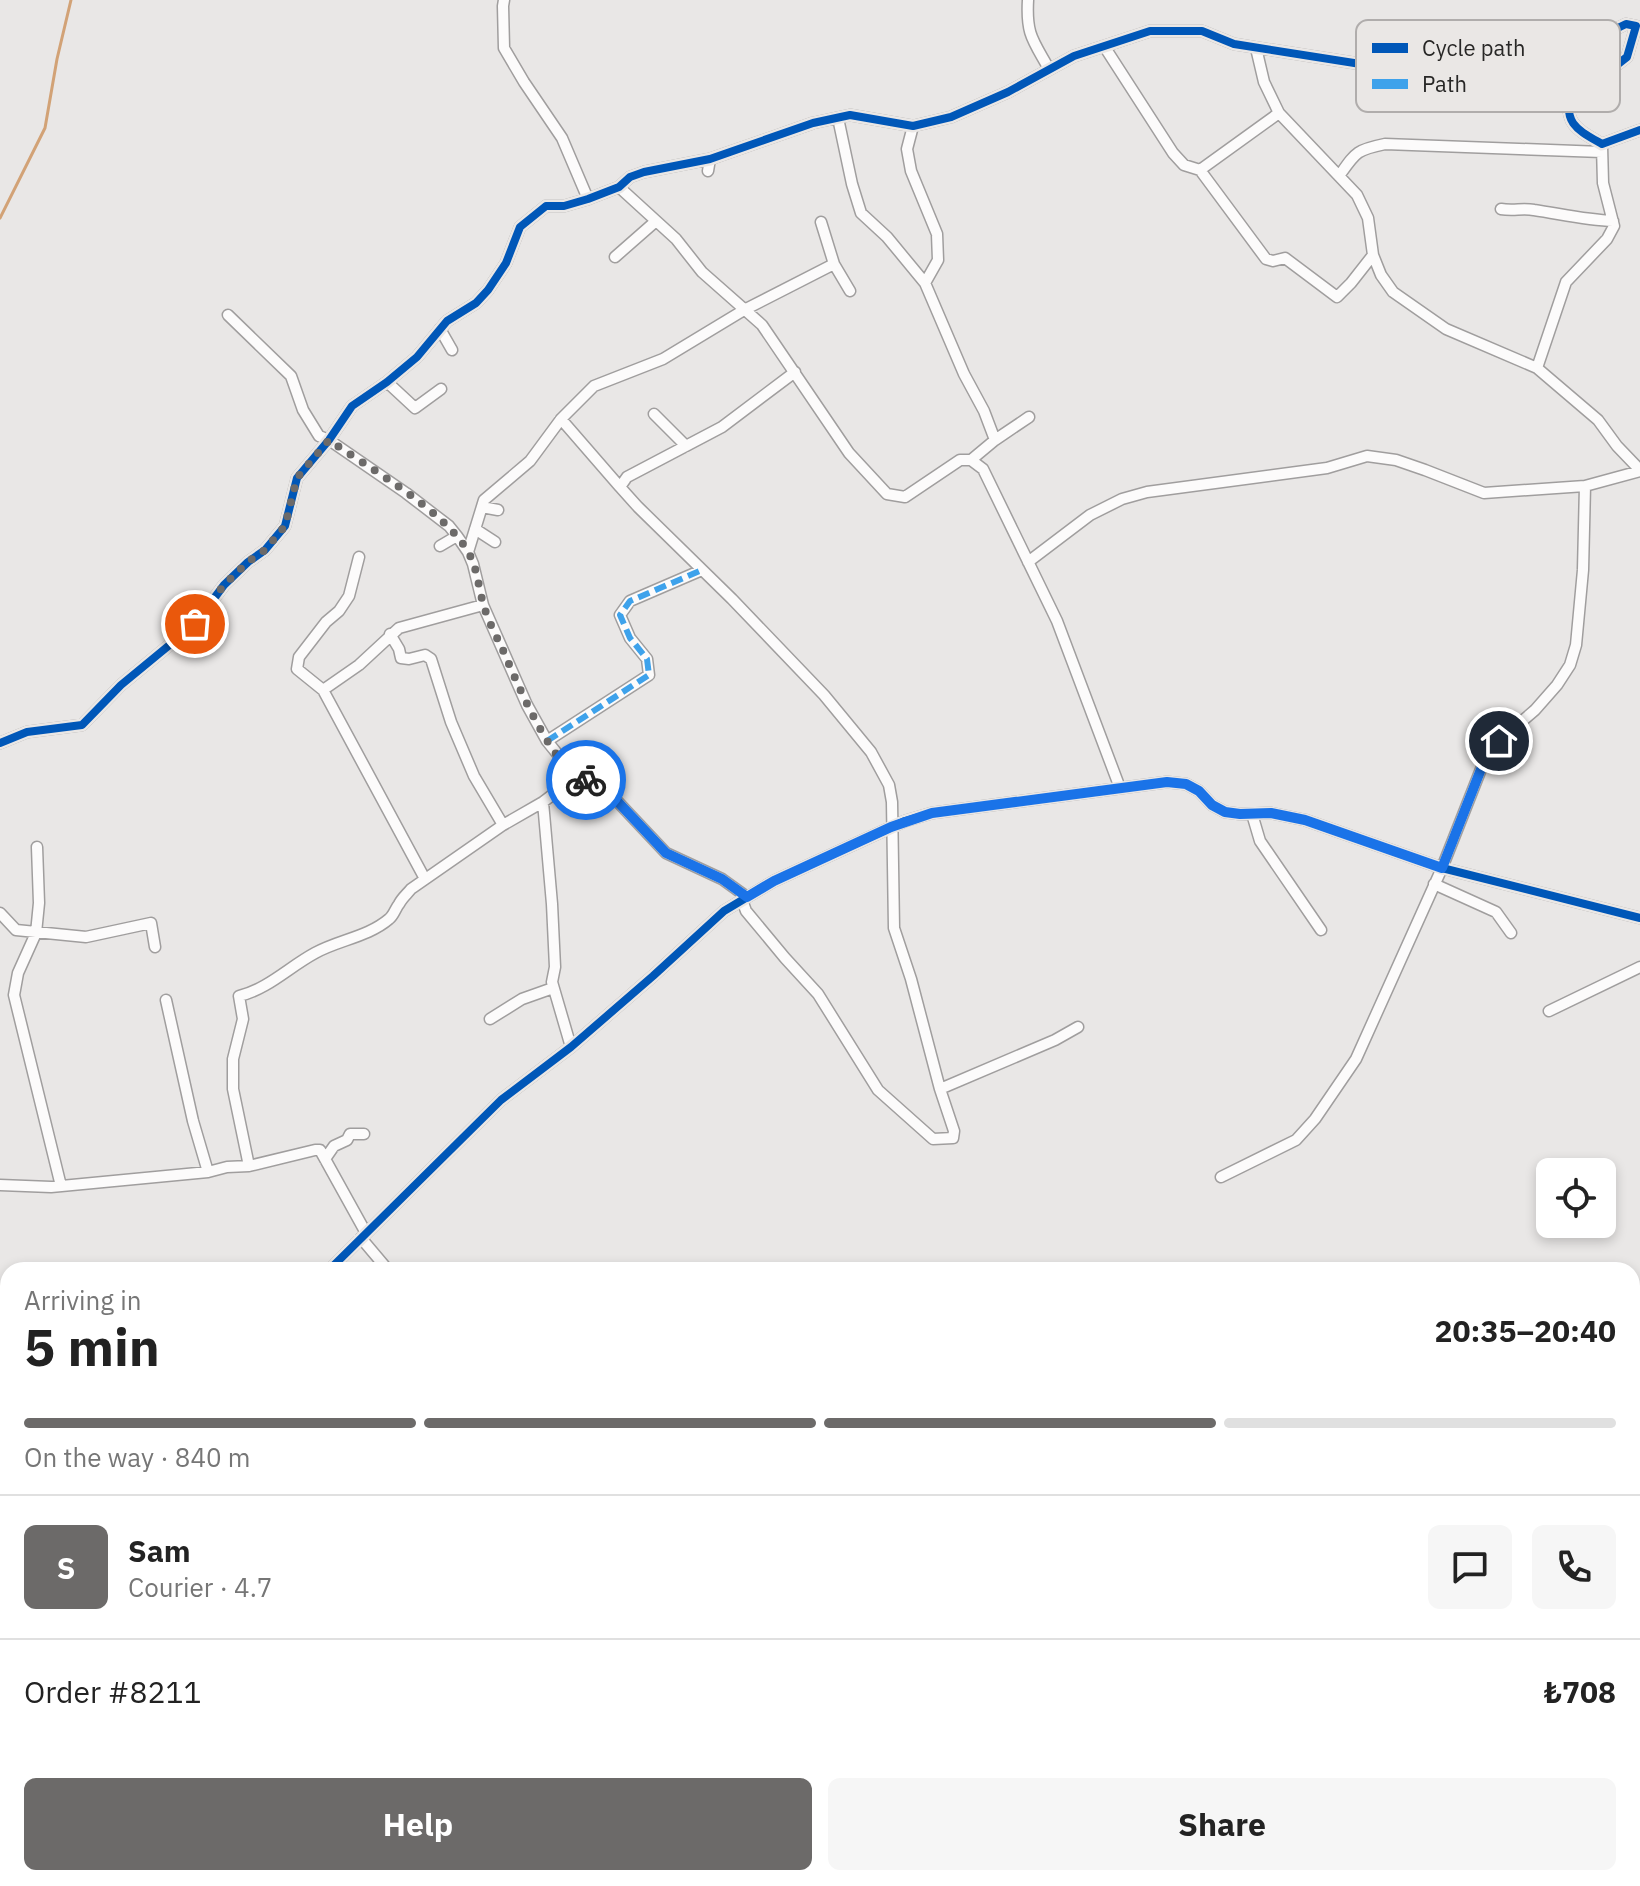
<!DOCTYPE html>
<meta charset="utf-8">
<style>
body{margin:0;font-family:"IBM Plex Sans",sans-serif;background:#f6f6f6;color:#222;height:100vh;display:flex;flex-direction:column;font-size:30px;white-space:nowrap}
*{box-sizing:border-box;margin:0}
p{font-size:26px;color:#767676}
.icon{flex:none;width:44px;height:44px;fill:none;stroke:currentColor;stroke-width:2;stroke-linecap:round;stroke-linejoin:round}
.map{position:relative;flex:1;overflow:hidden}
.drawer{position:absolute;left:0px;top:1262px;width:1640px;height:624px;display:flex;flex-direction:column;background:#fff;border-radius:24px 24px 0 0;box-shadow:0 4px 12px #0003}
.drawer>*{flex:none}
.buttons{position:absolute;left:1536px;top:1158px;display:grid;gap:16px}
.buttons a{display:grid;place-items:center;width:80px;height:80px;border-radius:12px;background:#fff;box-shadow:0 4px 12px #0003;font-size:40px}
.pin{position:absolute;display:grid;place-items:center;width:68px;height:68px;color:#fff;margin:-34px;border:4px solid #fff;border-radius:50%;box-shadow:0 2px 8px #0007}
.courier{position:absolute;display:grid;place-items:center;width:80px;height:80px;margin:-40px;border:6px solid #1a73e8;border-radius:50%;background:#fff;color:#222;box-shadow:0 2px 10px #0007}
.summary em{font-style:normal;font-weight:700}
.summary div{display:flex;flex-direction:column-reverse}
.summary{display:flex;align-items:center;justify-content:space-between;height:136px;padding:0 24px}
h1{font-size:52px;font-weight:700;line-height:60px}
.bar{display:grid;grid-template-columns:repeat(4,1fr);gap:12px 8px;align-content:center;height:96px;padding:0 24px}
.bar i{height:10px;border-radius:6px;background:#e0e0e0}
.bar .selected{background:#6c6a69}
.bar p{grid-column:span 4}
.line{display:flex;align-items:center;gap:20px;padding:0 24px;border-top:2px solid #e0e0e0}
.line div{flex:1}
.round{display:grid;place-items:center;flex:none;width:84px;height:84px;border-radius:12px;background:#f6f6f6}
.action{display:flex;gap:16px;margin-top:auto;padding:16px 24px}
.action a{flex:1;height:92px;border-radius:12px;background:#6c6a69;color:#fff;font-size:32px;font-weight:700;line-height:92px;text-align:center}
.action a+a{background:#f6f6f6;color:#222}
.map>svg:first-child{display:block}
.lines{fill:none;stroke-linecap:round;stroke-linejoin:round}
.stream{stroke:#d2a276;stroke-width:3}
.minor-casing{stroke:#a09e9e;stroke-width:13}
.minor{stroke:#fcfbfb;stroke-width:10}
.quiet{stroke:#3ea2eb;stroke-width:6;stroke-dasharray:12 6;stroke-linecap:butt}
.cycleway-casing{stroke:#eae7e5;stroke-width:13}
.cycleway{stroke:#0057b8;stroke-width:8}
.done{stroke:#6c6a69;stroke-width:8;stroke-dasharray:0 14.4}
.route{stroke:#1a73e8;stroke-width:10}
.key{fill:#eae7e5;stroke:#b0adac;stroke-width:2}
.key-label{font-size:22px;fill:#282726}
</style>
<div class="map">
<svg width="1640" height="1886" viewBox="0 0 1640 1886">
<rect width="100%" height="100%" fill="#e9e7e6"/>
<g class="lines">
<path class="stream" d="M0,218L45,128L57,59L71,0"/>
<defs>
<path id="minor" d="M504,0L503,6L504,48L524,82L562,138L588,199
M1028,0C1026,35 1033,40 1049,69
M1104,46L1173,153L1184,165L1200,170L1266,259L1273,261L1285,258L1337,297L1351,283L1373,255
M1256,48L1264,82L1279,113L1357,195L1368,218L1373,255L1381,275L1393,292L1446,329L1537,368L1598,420L1617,446L1640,470
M838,118L852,184L861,213L887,237L925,283L964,374L984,411L995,440L971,460
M913,126L907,149L911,171L937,234L938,260L925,283
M1200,170L1279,113
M708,171L710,159
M1339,176C1356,152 1356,150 1385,144L1602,152
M619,187L676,239L702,272L762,325L849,453L887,494L905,497L960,460H971L983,469L1057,621L1120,788
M1501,209C1513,211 1523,208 1534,210C1561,214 1586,220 1613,221
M821,222L834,264L850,291
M615,257L656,221
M228,315L291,376L303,410L319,436L329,440L406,493L449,526L457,536L468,552L473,564L483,605L527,705L547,741L576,777L601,784L666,853L722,879L747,897
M440,329L452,350
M1537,368L1566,282L1607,239L1614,226L1603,183L1602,146
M795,372L722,427L627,477L620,487L638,507L732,599L824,695L871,752L889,785L892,802L894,928L911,979L940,1089L1055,1040L1078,1027
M387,382L415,408L441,389
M654,414L686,446
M561,419L620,487
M995,440L1029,417
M482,507L498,510
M475,529L495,542
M440,546L457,536
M468,552L484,500L530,461L561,419L594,386L663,359L744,310L834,264
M359,557L349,596L339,611L326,622L299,657L297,669L323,690L425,879
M1028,562L1090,515L1122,499L1147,492L1327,468L1367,456L1396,460L1425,470L1484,493L1585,486L1640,471
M390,634L399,649L401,658L409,659L425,655L431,659L451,722L474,776L503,825
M323,690L359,665L399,628L483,605
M547,741L649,675L647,659L630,638L620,615L630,601L702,570
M0,743L27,732L82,725L121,685L195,624L224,585L248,562L265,550L285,526L297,478L329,440L352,406L387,382L417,357L447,321L476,303L488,290L506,263L520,227L546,206H564L588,199L619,187L630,177L644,172L710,159L813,123L850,115L913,126L951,117L1008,92L1074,56L1150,31H1202L1234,44L1405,71L1498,69L1593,40L1626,24L1636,26L1627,57L1604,75L1570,92C1564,124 1576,129 1602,144L1640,130
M543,802L552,904L555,967L552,982L571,1047
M1252,814L1260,841L1321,930
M37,847L39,903L36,933L18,973L14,995L61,1186
M1434,884L1496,912L1511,933
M742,900L746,911L785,958L818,994L878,1090L933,1139L953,1138L954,1131L940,1089
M0,913L16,930L86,937L151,923L155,947
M166,1000L193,1121L208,1172
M1549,1011L1640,967
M490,1019L522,999L553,988
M325,1159L334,1146L347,1140L350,1134H364
M249,1166L233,1089V1059L243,1019L239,996C268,989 289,967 315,953C338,940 368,937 389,919C394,915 395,909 399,904C402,898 407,894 411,889L503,825L543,802L576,777
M1221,1177L1296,1140L1315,1119L1356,1059L1442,868L1487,754L1499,741L1535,710L1557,685L1570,665L1576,645L1583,570L1585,486
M0,1185L51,1187L208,1172L227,1167L249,1166L315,1150H320L366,1233
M361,1238L388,1270
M329,1270L501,1100L571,1047L653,976L724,911L774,881L905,821L932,813L1167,782L1186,784L1199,791L1212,805L1225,812L1240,814L1271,813L1305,820L1442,868L1640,918
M0,1407L8,1414
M0,1584L8,1577
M1632,1842L1640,1844
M0,1859L8,1865
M30,1878L48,1886
M698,1878L705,1886
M1147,1878L1155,1886
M1406,1878L1410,1886
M670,1886L675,1878
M1361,1886L1391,1878
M1608,1886L1612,1878"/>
</defs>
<use href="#minor" class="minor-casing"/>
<use href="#minor" class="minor"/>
<path class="quiet" d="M547,741L649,675L647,659L630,638L620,615L630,601L702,570
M1632,1842L1640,1844
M1608,1886L1612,1878"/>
<defs>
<path id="cycleway" d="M0,743L27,732L82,725L121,685L195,624L224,585L248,562L265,550L285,526L297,478L329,440L352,406L387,382L417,357L447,321L476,303L488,290L506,263L520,227L546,206H564L588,199L619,187L630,177L644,172L710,159L813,123L850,115L913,126L951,117L1008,92L1074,56L1150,31H1202L1234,44L1405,71L1498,69L1593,40L1626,24L1636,26L1627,57L1604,75L1570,92C1564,124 1576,129 1602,144L1640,130
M329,1270L501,1100L571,1047L653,976L724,911L774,881L905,821L932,813L1167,782L1186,784L1199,791L1212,805L1225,812L1240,814L1271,813L1305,820L1442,868L1640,918"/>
</defs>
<use href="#cycleway" class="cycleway-casing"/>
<use href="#cycleway" class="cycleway"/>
</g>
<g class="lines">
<path class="done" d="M195,624L224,585L248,562L265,550L285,526L297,478L329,440C369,468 442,509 467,550C477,566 478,585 483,603C487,618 495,634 502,648C516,680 552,770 586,780"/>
<path class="route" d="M586,780L601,784L666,853L722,879L747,897L774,881L891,827L932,813L1167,782L1186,784L1199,791L1212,805L1225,812L1240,814L1271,813L1305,820L1442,868L1487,754L1499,741"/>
</g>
<rect x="1356" y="20" width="264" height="92" rx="12" class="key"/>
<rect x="1372" y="43" width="36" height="10" fill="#0057b8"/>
<rect x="1372" y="79" width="36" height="10" fill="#3ea2eb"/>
<g class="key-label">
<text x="1422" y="56">Cycle path</text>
<text x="1422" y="92">Path</text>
</g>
</svg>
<div class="buttons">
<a><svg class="icon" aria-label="locate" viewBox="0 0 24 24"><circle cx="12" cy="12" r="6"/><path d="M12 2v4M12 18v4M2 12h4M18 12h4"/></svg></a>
</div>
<div class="pin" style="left:195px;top:624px;background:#ea580c"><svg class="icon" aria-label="bag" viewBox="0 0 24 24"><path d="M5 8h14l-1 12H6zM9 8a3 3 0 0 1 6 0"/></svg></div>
<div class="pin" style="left:1499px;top:741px;background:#1f2937"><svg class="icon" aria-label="home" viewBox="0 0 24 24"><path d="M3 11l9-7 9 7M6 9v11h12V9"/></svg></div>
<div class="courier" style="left:586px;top:780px"><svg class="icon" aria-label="bike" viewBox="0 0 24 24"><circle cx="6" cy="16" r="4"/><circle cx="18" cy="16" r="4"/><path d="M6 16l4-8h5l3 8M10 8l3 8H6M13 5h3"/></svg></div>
<section class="drawer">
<div class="summary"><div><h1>5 min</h1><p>Arriving in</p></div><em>20:35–20:40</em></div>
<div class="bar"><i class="selected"></i><i class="selected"></i><i class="selected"></i><i></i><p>On the way · 840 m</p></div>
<div class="line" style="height:144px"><b class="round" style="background:#6c6a69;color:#fff">S</b><div><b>Sam</b><p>Courier · 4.7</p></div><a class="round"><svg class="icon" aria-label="chat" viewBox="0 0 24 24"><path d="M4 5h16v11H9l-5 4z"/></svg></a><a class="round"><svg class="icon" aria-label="phone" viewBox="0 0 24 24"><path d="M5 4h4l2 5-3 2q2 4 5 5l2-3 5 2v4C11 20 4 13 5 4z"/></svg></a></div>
<div class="line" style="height:104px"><div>Order #8211</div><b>₺708</b></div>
<div class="action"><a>Help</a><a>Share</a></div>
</section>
</div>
